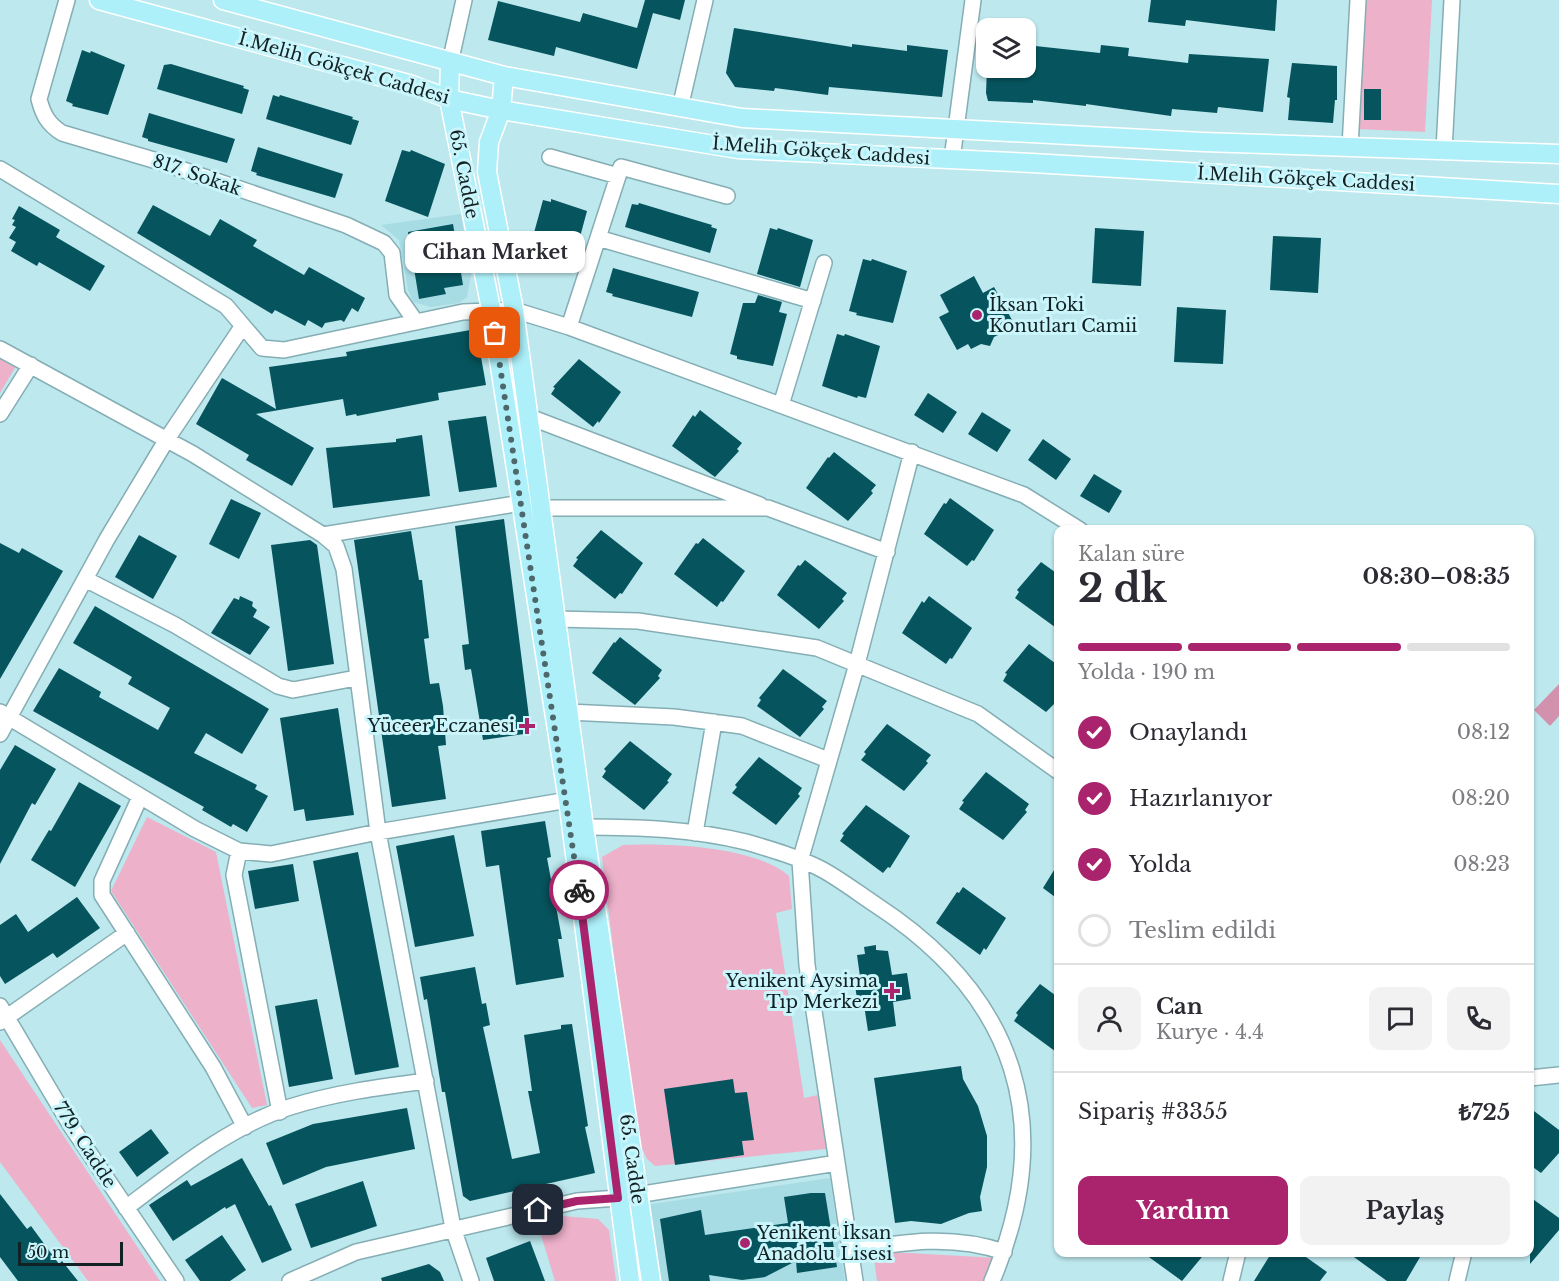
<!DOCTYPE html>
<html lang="tr">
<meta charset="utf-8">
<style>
body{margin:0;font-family:"Libre Baskerville",serif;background:#f2f2f3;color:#2b2b33;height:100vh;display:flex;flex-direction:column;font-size:22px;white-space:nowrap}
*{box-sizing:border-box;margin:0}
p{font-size:20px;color:#7c7c81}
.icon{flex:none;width:33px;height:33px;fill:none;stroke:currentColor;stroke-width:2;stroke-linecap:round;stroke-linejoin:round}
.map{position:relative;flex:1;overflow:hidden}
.sheet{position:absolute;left:1054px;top:525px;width:480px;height:732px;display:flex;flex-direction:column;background:#fff;border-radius:12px;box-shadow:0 2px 4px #0004}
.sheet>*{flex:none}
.controls{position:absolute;left:976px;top:18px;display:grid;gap:12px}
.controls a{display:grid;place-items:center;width:60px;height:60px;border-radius:12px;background:#fff;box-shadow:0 2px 4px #0004;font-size:30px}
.scale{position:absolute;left:18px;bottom:15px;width:105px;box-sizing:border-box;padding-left:6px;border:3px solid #112124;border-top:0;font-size:16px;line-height:21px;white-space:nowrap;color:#112124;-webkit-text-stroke:4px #c9f5fb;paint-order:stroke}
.pin{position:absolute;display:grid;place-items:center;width:51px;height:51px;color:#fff;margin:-26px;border-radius:12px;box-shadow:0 3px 9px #0006}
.courier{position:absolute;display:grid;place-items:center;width:60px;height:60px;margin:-30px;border:4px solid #a9246d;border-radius:50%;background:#fff;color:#222;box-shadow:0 2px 8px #0007}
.bubble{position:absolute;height:42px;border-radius:12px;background:#fff;box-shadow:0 2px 4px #0004;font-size:20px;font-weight:800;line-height:42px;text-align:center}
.headline em{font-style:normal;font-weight:800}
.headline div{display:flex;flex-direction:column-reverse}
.headline{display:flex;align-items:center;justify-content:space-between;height:102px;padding:0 24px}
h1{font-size:39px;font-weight:800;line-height:45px}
.bar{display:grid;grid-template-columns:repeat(4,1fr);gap:9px 6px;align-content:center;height:72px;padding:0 24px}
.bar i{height:8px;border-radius:4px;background:#e1e1e2}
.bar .active{background:#a9246d}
.bar p{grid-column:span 4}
.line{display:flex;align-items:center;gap:15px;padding:0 24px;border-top:2px solid #e1e1e2}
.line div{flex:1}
.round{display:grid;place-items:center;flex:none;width:63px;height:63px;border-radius:12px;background:#f2f2f3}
ol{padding:0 24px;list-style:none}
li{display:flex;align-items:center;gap:18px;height:66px}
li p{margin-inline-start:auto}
li .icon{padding:6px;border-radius:50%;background:#a9246d;color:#fff;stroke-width:4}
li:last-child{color:#7c7c81}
li i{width:33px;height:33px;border:3px solid #e1e1e2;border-radius:50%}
.action{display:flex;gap:12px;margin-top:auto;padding:12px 24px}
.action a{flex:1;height:69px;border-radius:12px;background:#a9246d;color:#fff;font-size:24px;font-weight:800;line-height:69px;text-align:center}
.action a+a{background:#f2f2f3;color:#2b2b33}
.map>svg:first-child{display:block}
.built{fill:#a8dce4}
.green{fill:#edb1ca}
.water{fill:#d292ad}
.building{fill:#06545d}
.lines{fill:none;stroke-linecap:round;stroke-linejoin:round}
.minor-casing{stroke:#85aeb4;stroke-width:18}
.major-casing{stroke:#fff;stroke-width:21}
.minor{stroke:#fff;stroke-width:15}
.major{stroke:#aef0f9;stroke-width:18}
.done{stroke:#4d676b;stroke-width:6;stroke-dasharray:0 10.8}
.route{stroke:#a9246d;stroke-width:8}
.poi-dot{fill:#a9246d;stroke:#c9f5fb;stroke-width:2}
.labels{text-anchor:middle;stroke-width:6;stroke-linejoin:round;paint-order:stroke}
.street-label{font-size:18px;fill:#112124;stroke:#c9f5fb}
.poi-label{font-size:18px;fill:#112124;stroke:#c9f5fb;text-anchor:start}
</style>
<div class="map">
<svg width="1559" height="1281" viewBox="0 0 1559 1281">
<rect width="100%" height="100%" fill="#bce8ee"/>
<path class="built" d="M461,214L471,274L467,297L459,303L431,307L413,302L408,290L399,240L381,225Z
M830,1178L845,1281H656L645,1205Z"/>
<path class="green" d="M1363,0H1432L1425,132L1356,129Z
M0,358L16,366L0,393Z
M147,817L216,852L267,1105L252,1108L111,891Z
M623,845C667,843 755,846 789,876L792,909L776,913L804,1098L818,1095L826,1149L655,1166L647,1159L636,1135L602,857Z
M0,1040L160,1281H88L0,1162Z
M563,1216L598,1219L609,1230L616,1281H555L538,1225Z
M873,1251L997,1258L985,1281H877Z"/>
<path class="water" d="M1559,684V716L1550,726L1534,710Z"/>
<path class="building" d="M645,0H685L680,20L653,13L637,69L556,47L554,56L488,40L498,1L580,22L583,13L637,28Z
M1151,0H1277L1275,31L1186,20L1185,26L1148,22Z
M734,28L852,47V44L907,51V45L948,50L942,97L829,87L828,95L775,88L774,91L735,87L726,73Z
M1026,45L1100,53L1101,45L1129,48L1128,56L1188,63L1189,54L1269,59L1263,112L1218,107L1217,113L1172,109L1171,116L1086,104V106L1033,100V103L988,101L986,93L987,68H1026Z
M82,50L90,53L91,51L125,65L108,115L72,106L73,104L66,101Z
M1292,63L1337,66V100H1335L1333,123L1288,120L1290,98L1287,97Z
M171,64L244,86L243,88L249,90L242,114L157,89L164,65Z
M1364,89H1381V120H1364Z
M273,95L279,97L280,95L353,117L352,119L359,121L351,145L266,119Z
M149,113L235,139L227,163L148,141V139L142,137Z
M258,147L343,174L335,198L256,175L257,173L251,171Z
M402,150L410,152L411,150L445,164L428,217L385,201Z
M551,199L587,211L573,263L536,256L537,253L529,251L543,200L551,202Z
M639,203L712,225L711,227L717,229L710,253L625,227L632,204L638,205Z
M153,205L210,236L220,219L257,240L253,246L304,275L309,267L365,298L358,312L352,308L344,322L341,320L325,323L322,328L308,320L305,326L275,310L272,314L137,233Z
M19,206L60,230L56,237L105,266L90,291L39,262L37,266L11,251L16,242L9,238L16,227L12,225L15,220L12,219Z
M453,224L463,285L444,288L446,294L419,299L408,232Z
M770,228L777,230L778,228L813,240L800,287L757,274Z
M1095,228L1144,231L1141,286L1092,283Z
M1273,236L1321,238L1318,293L1270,290Z
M863,259L871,261L872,259L907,271L893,323L856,315L857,313L849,311Z
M613,268L699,292L692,317L612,296L613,294L606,292Z
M974,276L983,293L994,287L1012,320L1001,326L1004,332L994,337L990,346L981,344L971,349L968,344L957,350L939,317L949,312L940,295Z
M758,295L782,302L779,312L787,314L773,366L737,359V356L730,354L743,303H755Z
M1177,307L1226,310L1223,364L1174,362Z
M476,329L486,385L438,393L439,400L357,416L356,414L346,416L343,399L256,414L314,448L292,486L246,460L249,455L196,424L222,378L276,409L269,367L347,356L346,352Z
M837,334L844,336L845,334L880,346L866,398L858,396L857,398L822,386Z
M579,359L621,392L599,423L598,421L593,427L551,394L555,388L553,387Z
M928,393L957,412L943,433L914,415Z
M700,410L742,443L737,449L739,451L715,477L672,446L693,415L695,417Z
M982,412L1011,430L997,452L968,434Z
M486,416L497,487L459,492L448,421Z
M422,435L430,496L333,508L326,448L396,442V439Z
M1043,439L1071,459L1056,480L1028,460Z
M834,452L876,485L871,491L873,493L848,521L806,488L828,457L829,458Z
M1094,474L1122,491L1109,513L1080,496Z
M950,498L994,530L974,561L972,560L967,566L924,534L944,503L946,504Z
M231,499L261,513L239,559L209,544Z
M504,519L531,733L483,740L471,669L465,670L462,645L469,644L455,526Z
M601,530L643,563L622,594L620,593L615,599L573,566L578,559L576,558Z
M411,531L419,580H422L429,638L424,639L430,684L439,683L443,706L446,745L438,746L446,799L392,807L354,540Z
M139,535L177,556L153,599L115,577Z
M703,538L745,571L723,602L721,601L717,607L674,574L696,543L698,544Z
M310,540L317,545L334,664L288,671L271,545Z
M0,543L19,553L22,548L63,571L0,679Z
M805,560L847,593L842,599L844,601L819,629L777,595L798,565L800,566Z
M1041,562L1059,575V630L1015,598L1019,592L1017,590Z
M240,596L253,602L252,606L257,610L253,617L270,627L250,655L211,633L234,598L239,600Z
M929,596L972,628L952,659L950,658L946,664L902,633L922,601L924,603Z
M95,606L269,709L242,754L206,733L194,753L257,785L255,789L268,796L247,832L233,824L231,827L202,810L204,807L33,711L59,668L101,692L99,697L158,730L170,708L128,684L132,677L73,643Z
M620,637L662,670L658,676L660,678L635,705L592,673L614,642L615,643Z
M1029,644L1059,666V699L1046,712L1003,681L1007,674L1005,673Z
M783,669L827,701L822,707L824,709L800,737L757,706L761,700L759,698Z
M338,708L354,815L306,821L304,809L294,811L280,718Z
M887,724L931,755L926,761L928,763L904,791L861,760L866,754L864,752Z
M630,741L672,774L667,781L669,782L644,810L602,777L606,771L604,769Z
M15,745L56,769L35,805L32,803L0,864V770Z
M759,757L802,788L798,794L800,796L776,825L732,793L737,787L735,785Z
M986,772L1029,804L1025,810L1027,812L1003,840L959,809L964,802L962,801Z
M79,782L121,806L75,887L31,860L49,830L51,831Z
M866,805L910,836L890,868L888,867L883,873L840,841L844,835L842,834Z
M545,821L551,857L547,858L562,939H558L564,977L516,985L499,865L486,867L481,831Z
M454,835L474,936L415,947L396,846Z
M358,852L399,1067L355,1075L313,861Z
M1059,862V900L1043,888Z
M293,864L299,901L255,909L248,871Z
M963,887L1006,918L986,950L984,948L980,955L936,923L957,892L959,893Z
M77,897L100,928L57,958L53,953L5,984L0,976V925L16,914L28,932Z
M876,945V950L888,951L892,975L907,973L911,999L893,1002L896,1026L868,1031L864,1005L858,1006L855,985L861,984L857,955L865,954L864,947Z
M475,967L482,1004L486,1003L490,1025L483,1027L512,1159L540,1153L528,1091H532L524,1035L561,1029V1025L572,1024L588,1126L585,1127L595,1173L470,1201L463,1196L445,1092H442L427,999L424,1000L420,977Z
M1040,984L1059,998L1055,1005L1059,1009V1054L1014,1021L1018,1015L1016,1013Z
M317,999L333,1079L289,1087L275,1006Z
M961,1066L963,1079L978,1106L987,1136V1167L980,1197L982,1211L969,1213L941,1224L911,1221L895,1223L874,1078Z
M733,1079L735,1093L747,1092L754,1140L742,1141L744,1155L675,1165L664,1089Z
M407,1108L415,1149L326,1167L283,1185L266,1143L313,1124Z
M1530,1108L1559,1130V1153L1541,1173L1530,1165Z
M151,1129L169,1153L137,1177L119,1152Z
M242,1158L269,1206L271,1205L292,1250L262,1263L235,1204L226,1209L225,1207L173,1241L149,1205L187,1180L191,1186Z
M363,1181L377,1226L311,1248L295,1204Z
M811,1193H825L837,1267L797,1273L796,1261L765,1277L742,1280L709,1275L710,1281H669L660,1219L701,1210L705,1235L788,1223L784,1197Z
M0,1194L27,1229L31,1226L59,1264L62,1261L78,1281H18L0,1257Z
M1530,1197L1559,1218V1230L1530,1264Z
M222,1235L246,1270L230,1281H200L185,1260Z
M530,1241L545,1281H494L486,1258Z
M1142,1252H1206L1182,1281Z
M1272,1252H1299L1327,1272L1320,1281H1254Z
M1347,1252H1423L1406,1281H1387Z
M429,1264L440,1272L444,1281H382L381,1278Z"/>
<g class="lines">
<defs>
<path id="minor" d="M67,0L39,99C43,115 48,124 62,133L157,161L346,225L384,243L392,253L397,295L416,322
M450,63L464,0
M680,108L705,0
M1350,147L1358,0
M1444,150L1452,0
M550,157L618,176
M952,159L973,0
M0,169L226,306L262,348L284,350L463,312L514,310L569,327L1024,495L1080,530
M598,238L813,301
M569,327L621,167L727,196
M0,349L193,454L323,535L336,546L344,569L378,832L453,1228L471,1281
M781,405L824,263
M0,414L31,365
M527,416L760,505
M540,508H768L887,552
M323,535L521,503
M87,580L175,625L278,686L293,690L356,678
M556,619L638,621L817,648L978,714L1059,772
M0,712L195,829L239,851L271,854L378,832L568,800
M568,712L674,717L742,726L828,760
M0,734L107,539L167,439L242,327
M140,797L102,881V895L213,1067L245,1127
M584,827C639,827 692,829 746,842C770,849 801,858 823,870C841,880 858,893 876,905C1017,997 1058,1125 992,1281
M695,833L714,722
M239,851L234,875L280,1112
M0,1006L71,1126L176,1281
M0,1022L127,933
M1530,1078L1559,1075
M126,1208C176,1170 230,1126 290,1107C334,1093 380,1087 426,1081
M850,1251C904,1242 951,1234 1004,1252
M290,1281L356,1252L577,1201L618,1198L837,1163
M855,1281L807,965L800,861L857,664L912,452
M1231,1281L1238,1252
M1457,1281L1464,1252"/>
<path id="major" d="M99,0L412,85L449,99L501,110L738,149L1032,163L1559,194
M223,0L504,76L742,118L1203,142L1559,154
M450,63L449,99L491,309L568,800L630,1281
M504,76L501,110L489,142L487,172L514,310L584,827L651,1281"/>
</defs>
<use href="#minor" class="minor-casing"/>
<use href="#major" class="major-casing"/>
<use href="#minor" class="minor"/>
<use href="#major" class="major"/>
</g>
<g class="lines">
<path class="done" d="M495,333L579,890"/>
<path class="route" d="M538,1210L577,1201L618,1198L579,890"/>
</g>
<g class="poi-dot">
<circle cx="977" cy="315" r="6"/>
<path d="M524 717h6v6h6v6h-6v6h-6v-6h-6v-6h6z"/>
<path d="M889 982h6v6h6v6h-6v6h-6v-6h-6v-6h6z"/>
<circle cx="745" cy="1243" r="6"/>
</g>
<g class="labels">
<g class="street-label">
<text transform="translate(344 68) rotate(16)" y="6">İ.Melih Gökçek Caddesi</text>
<text transform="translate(821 151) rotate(4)" y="6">İ.Melih Gökçek Caddesi</text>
<text transform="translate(464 174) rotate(79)" y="6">65. Cadde</text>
<text transform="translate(197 175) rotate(19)" y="6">817. Sokak</text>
<text transform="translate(1306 179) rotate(3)" y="6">İ.Melih Gökçek Caddesi</text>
<text transform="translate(85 1145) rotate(57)" y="6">779. Cadde</text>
<text transform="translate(632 1159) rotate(82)" y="6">65. Cadde</text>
</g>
<g class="poi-label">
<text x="989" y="311">İksan Toki<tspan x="989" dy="21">Konutları Camii</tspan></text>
<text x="515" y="732" text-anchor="end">Yüceer Eczanesi</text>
<text x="878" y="987" text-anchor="end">Yenikent Aysima<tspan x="878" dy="21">Tıp Merkezi</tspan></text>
<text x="757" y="1239">Yenikent İksan<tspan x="757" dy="21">Anadolu Lisesi</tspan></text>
</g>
</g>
</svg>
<div class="controls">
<a><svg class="icon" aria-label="layers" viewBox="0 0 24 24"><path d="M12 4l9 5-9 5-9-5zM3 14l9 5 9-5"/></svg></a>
</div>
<div class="scale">50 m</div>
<div class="pin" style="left:495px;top:333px;background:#ea580c"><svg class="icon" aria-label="bag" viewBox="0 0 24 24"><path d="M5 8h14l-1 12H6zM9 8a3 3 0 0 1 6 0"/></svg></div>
<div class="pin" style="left:538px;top:1210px;background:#1f2937"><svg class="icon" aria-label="home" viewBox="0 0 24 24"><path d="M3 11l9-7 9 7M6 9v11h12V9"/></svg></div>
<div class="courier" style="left:579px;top:890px"><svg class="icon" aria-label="bike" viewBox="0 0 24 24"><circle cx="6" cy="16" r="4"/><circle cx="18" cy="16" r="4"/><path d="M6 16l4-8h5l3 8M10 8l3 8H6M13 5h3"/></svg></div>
<div class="bubble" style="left:405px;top:231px;width:180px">Cihan Market</div>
<section class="sheet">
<div class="headline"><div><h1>2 dk</h1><p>Kalan süre</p></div><em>08:30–08:35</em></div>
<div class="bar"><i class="active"></i><i class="active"></i><i class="active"></i><i></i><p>Yolda · 190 m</p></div>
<ol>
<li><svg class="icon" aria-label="check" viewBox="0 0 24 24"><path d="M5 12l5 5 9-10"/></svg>Onaylandı<p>08:12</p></li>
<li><svg class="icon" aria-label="check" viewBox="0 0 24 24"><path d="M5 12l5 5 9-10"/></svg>Hazırlanıyor<p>08:20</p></li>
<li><svg class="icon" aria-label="check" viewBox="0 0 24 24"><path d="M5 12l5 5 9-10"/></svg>Yolda<p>08:23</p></li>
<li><i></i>Teslim edildi</li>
</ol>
<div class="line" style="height:108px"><a class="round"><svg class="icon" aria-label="person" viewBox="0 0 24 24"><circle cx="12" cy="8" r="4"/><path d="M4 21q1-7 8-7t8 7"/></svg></a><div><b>Can</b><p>Kurye · 4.4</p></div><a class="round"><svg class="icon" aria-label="chat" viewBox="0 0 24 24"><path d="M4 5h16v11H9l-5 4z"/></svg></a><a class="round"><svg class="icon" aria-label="phone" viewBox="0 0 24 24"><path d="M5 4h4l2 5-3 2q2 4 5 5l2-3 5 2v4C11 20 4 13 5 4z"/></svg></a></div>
<div class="line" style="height:78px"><div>Sipariş #3355</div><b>₺725</b></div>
<div class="action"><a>Yardım</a><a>Paylaş</a></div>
</section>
</div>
